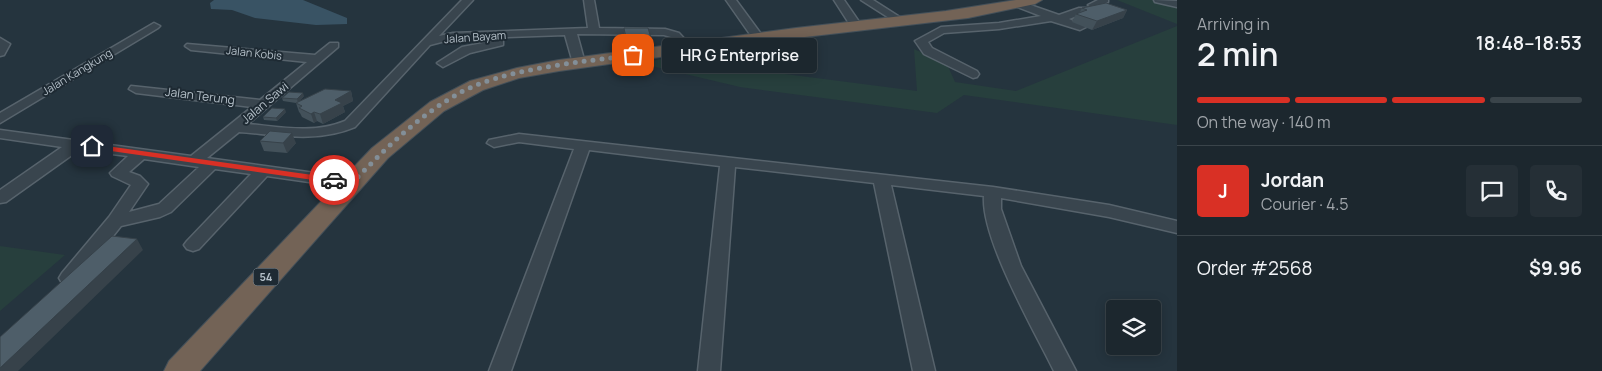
<!DOCTYPE html>
<meta charset="utf-8">
<style>
body{margin:0;font-family:Manrope,sans-serif;background:#252f36;color:#f1f3f6;height:100vh;display:flex;flex-direction:column;font-size:19px;white-space:nowrap}
*{box-sizing:border-box;margin:0}
p{font-size:16px;color:#a0a5aa}
.icon{flex:none;width:28px;height:28px;fill:none;stroke:currentColor;stroke-width:2;stroke-linecap:round;stroke-linejoin:round}
.map{position:relative;flex:1;overflow:hidden}
.panel{display:flex;flex-direction:column;background:#1c272e;width:425px}
.panel>*{flex:none}
.tools{position:absolute;left:1106px;top:300px;display:grid;gap:10px}
.tools a{display:grid;place-items:center;width:55px;height:55px;border-radius:5px;background:#1c272e;box-shadow:0 2px 12px #0003,0 0 0 1px #3a444a;font-size:25px}
.pin{position:absolute;display:grid;place-items:center;width:42px;height:42px;color:#fff;margin:-21px;border-radius:10px;box-shadow:0 2px 8px #0006}
.courier{position:absolute;display:grid;place-items:center;width:50px;height:50px;margin:-25px;border:4px solid #d93025;border-radius:50%;background:#fff;color:#222;box-shadow:0 1px 6px #0007}
.bubble{position:absolute;height:35px;border-radius:5px;background:#1c272e;box-shadow:0 2px 12px #0003,0 0 0 1px #3a444a;font-size:16px;font-weight:600;line-height:35px;text-align:center}
.head em{font-style:normal;font-weight:600}
.head div{display:flex;flex-direction:column-reverse}
.head{display:flex;align-items:center;justify-content:space-between;height:85px;padding:0 20px}
h1{font-size:32px;font-weight:600;line-height:38px}
.bar{display:grid;grid-template-columns:repeat(4,1fr);gap:8px 5px;align-content:center;height:60px;padding:0 20px}
.bar i{height:6px;border-radius:4px;background:#3a444a}
.bar .on{background:#d93025}
.bar p{grid-column:span 4}
.line{display:flex;align-items:center;gap:12px;padding:0 20px;border-top:1px solid #3a444a}
.line div{flex:1}
.round{display:grid;place-items:center;flex:none;width:52px;height:52px;border-radius:5px;background:#252f36}
main{display:flex;flex:1;min-height:0}
.map>svg:first-child{display:block}
.green{fill:#273f3d}
.water{fill:#395364}
.lines{fill:none;stroke-linecap:round;stroke-linejoin:round}
.minor-casing{stroke:#57636c;stroke-width:3}
.highway-casing{stroke:#445059;stroke-width:2}
.minor{fill:#39454e;fill-rule:evenodd}
.highway{fill:#736356;fill-rule:evenodd}
.wall{fill:#43515a}
.shaded-wall{fill:#37424a}
.building{fill:#4e5e69;stroke:#37424a}
.route{fill:#d93025}
.done{stroke:#838f98;stroke-width:5;stroke-dasharray:0 9}
.labels{text-anchor:middle;stroke-width:4;stroke-linejoin:round;paint-order:stroke}
.far-street-label{font-size:11px;fill:#b5c0c9;stroke:#1e2a33}
.shield{fill:#1e2a33;stroke:#88939c;stroke-width:1}
.shield-label{font-size:11px;font-weight:bold;fill:#b5c0c9}
.street-label{font-size:12px;fill:#b5c0c9;stroke:#1e2a33}
</style>
<main>
<div class="map">
<svg width="1177" height="371" viewBox="0 0 1177 371">
<rect width="100%" height="100%" fill="#25343e"/>
<path class="green" d="M1117,0H1154L1177,7V24Z
M1177,26V125L964,95L937,113L740,87L639,63L733,47L747,69L917,91L914,49L947,64L955,82L1016,91Z
M0,246L65,255L0,311Z"/>
<path class="water" d="M214,0H303L347,18V24L316,25L255,18L232,10L211,9L210,3Z"/>
<g class="lines">
<defs>
<path id="minor" d="M462,0H473L439,36L453,33L588,28L584,0H594L599,28L665,29L679,33L692,47L690,49H682L671,37L664,35L577,34L585,63L579,67L573,63L565,35L453,39L430,45L355,127C317,143 279,135 239,132L207,158L351,178L357,179L359,183L357,187L351,188L267,176L199,249L193,251L187,249L184,245L187,241L251,174L215,169L171,212L160,217L121,226L76,283L69,285L62,283L59,278L62,273L109,217L131,185L112,176L110,173L128,156L79,150L6,202L0,203V190L62,147L0,138V130L191,156L252,107L136,93L129,89L131,86L260,100L307,62L191,50L185,46L187,44L315,55L330,43H338V47L248,124C280,127 314,134 345,121ZM144,159L199,167L159,204L129,212L148,184L140,176L129,172Z
M726,0H736L764,38L762,40H754Z
M834,0H844L862,26L860,28H852Z
M861,0H873L906,21L905,23H897Z
M1098,0H1108V2L1093,8L1088,5Z
M1154,0L1177,1V7L1155,2Z
M1019,1L1059,15L1079,8H1087V12L1069,19L1086,27L1080,30L1051,21L999,29L944,33L928,42L932,48L977,71L979,74L977,77L973,78L924,54L915,41L941,27L999,23L1041,16L1015,6L1014,4Z
M154,23L160,26L158,28L0,123V113Z
M0,38L10,44L4,55L0,56Z
M499,40L503,41V45L470,53L443,67L437,63L462,47Z
M519,134L993,187L1109,205L1177,221V233L1109,217L1001,198V209L1021,266L1076,371H1054C1034,330 981,239 984,196L891,185L935,371H913L874,183L735,167L720,371H698L720,166L589,150L511,371H489L574,149L519,142L494,147L487,143L489,140Z"/>
<path id="highway" d="M1016,0H1042L1035,4L968,18L796,38L559,71L519,78L483,90L444,111L388,158L200,371H164L169,361L372,148L430,102L470,81L517,68L559,60L796,28L946,11Z"/>
</defs>
<use href="#minor" class="minor-casing"/>
<use href="#highway" class="highway-casing"/>
<use href="#minor" class="minor"/>
<use href="#highway" class="highway"/>
</g>
<path class="wall" d="M1082,8L1127,10L1123,18L1092,30L1072,22L1076,14L1080,12Z
M624,28L651,38L650,46L626,47L624,36Z
M351,91L353,101L343,106L345,112L323,124L317,121L314,123L302,117L300,113L299,112L296,103L283,101L282,98L304,96L299,101Z
M286,112L277,121L264,120L263,117Z
M260,141L296,143L287,153L264,151Z"/>
<path class="shaded-wall" d="M1127,10L1123,18L1092,30L1097,21Z
M351,91L353,101L343,106L345,112L323,124L320,114L335,100Z
M303,93L304,96L298,103L297,99Z
M285,109L286,112L277,121L276,118Z
M314,112L317,121L314,123L311,114Z
M292,133L296,143L287,153L283,143Z
M137,239L143,250L18,371H0V368Z"/>
<path class="building" d="M1106,3L1127,10L1097,21L1076,14L1087,10L1082,8Z
M624,28H648L651,38H626Z
M325,89L351,91L335,100L342,103L320,114L314,112L311,114L299,108L302,106L296,103Z
M289,92L303,93L297,99L282,98Z
M272,108L285,109L276,118L263,117Z
M270,131L292,133L283,143L260,141Z
M112,236L137,239L0,368V337Z"/>
<path class="route" d="M92,144L334,178L338,180L334,183L90,148L89,146Z"/>
<g class="lines">
<path class="done" d="M334,180L352,183C384,150 416,118 456,95C499,69 582,62 633,55"/>
</g>
<g class="labels">
<g class="far-street-label">
<text transform="translate(475 37) rotate(-4)" y="4">Jalan Bayam</text>
<text transform="translate(254 53) rotate(6)" y="4">Jalan Kobis</text>
<text transform="translate(77 72) rotate(-31)" y="4">Jalan Kangkung</text>
</g>
<rect class="shield" x="253.5" y="268.5" width="25" height="17" rx="4"/>
<g class="shield-label">
<text x="266" y="281">54</text>
</g>
<g class="street-label">
<text transform="translate(200 96) rotate(7)" y="4">Jalan Terung</text>
<text transform="translate(265 103) rotate(-40)" y="4">Jalan Sawi</text>
</g>
</g>
</svg>
<div class="tools">
<a><svg class="icon" aria-label="layers" viewBox="0 0 24 24"><path d="M12 4l9 5-9 5-9-5zM3 14l9 5 9-5"/></svg></a>
</div>
<div class="pin" style="left:633px;top:55px;background:#ea580c"><svg class="icon" aria-label="bag" viewBox="0 0 24 24"><path d="M5 8h14l-1 12H6zM9 8a3 3 0 0 1 6 0"/></svg></div>
<div class="pin" style="left:92px;top:146px;background:#1f2937"><svg class="icon" aria-label="home" viewBox="0 0 24 24"><path d="M3 11l9-7 9 7M6 9v11h12V9"/></svg></div>
<div class="courier" style="left:334px;top:180px"><svg class="icon" aria-label="car" viewBox="0 0 24 24"><path d="M5 17H2v-5l4-1 3-4h7l3 4 3 1v5h-3M9 17h6M6 11h13"/><circle cx="7" cy="17" r="2"/><circle cx="17" cy="17" r="2"/></svg></div>
<div class="bubble" style="left:662px;top:38px;width:155px">HR G Enterprise</div>
</div>
<section class="panel">
<div class="head"><div><h1>2 min</h1><p>Arriving in</p></div><em>18:48–18:53</em></div>
<div class="bar"><i class="on"></i><i class="on"></i><i class="on"></i><i></i><p>On the way · 140 m</p></div>
<div class="line" style="height:90px"><b class="round" style="background:#d93025;color:#fff">J</b><div><b>Jordan</b><p>Courier · 4.5</p></div><a class="round"><svg class="icon" aria-label="chat" viewBox="0 0 24 24"><path d="M4 5h16v11H9l-5 4z"/></svg></a><a class="round"><svg class="icon" aria-label="phone" viewBox="0 0 24 24"><path d="M5 4h4l2 5-3 2q2 4 5 5l2-3 5 2v4C11 20 4 13 5 4z"/></svg></a></div>
<div class="line" style="height:65px"><div>Order #2568</div><b>$9.96</b></div>
</section>
</main>
